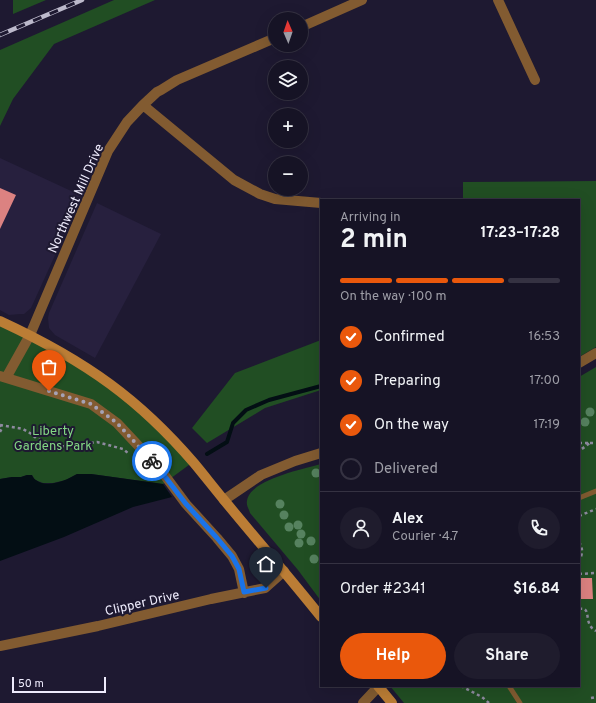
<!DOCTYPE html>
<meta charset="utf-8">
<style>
body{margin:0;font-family:Overpass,sans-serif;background:#1f1c2d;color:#f1f3f6;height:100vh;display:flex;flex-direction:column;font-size:15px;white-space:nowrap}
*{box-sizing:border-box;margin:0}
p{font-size:13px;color:#9e9ea7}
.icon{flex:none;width:22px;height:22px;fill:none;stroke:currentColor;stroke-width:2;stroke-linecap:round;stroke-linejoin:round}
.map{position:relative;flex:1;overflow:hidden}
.drawer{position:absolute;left:320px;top:199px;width:260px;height:488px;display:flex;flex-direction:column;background:#161325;border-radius:0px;box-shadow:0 4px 16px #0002,0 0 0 1px #353242}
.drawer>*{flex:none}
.needle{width:26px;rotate:358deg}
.tools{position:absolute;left:268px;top:12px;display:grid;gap:8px}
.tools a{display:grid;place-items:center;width:40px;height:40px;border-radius:50%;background:#161325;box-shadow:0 4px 16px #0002,0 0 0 1px #353242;font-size:20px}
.scale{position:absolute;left:12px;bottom:10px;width:94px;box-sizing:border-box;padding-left:4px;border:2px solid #eeebfc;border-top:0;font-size:11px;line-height:14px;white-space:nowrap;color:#eeebfc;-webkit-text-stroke:3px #1e1931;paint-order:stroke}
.pin{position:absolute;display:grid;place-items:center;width:34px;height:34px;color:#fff;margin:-41px -17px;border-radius:50% 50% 50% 0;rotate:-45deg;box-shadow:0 0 4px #0007}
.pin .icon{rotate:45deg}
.courier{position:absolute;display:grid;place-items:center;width:40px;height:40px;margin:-20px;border:3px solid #1a73e8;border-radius:50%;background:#fff;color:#222;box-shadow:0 1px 5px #0007}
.headline em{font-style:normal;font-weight:700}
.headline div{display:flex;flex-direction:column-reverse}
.headline{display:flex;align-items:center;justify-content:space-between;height:68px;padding:0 20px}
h1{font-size:26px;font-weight:700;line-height:30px}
.bar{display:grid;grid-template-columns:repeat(4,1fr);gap:6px 4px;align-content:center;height:48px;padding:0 20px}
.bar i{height:5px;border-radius:3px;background:#353242}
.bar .active{background:#ea580c}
.bar p{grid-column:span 4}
.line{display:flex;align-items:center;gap:10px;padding:0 20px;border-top:1px solid #353242}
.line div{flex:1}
.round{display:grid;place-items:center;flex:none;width:42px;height:42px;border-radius:21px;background:#1f1c2d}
ol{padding:0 20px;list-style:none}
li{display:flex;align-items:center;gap:12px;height:44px}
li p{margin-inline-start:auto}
li .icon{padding:4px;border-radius:50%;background:#ea580c;color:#fff;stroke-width:4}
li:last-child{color:#9e9ea7}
li i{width:22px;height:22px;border:2px solid #353242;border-radius:50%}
.cta{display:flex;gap:8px;margin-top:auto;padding:8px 20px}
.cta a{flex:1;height:46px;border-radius:24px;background:#ea580c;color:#fff;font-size:16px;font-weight:700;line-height:46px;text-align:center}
.cta a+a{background:#1f1c2d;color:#f1f3f6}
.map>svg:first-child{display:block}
.built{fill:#27203e}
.green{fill:#214e23}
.water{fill:#030e14}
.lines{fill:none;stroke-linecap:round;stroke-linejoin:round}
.stream{stroke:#030e14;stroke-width:4}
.building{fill:#dc8281}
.path{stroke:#8e8a9f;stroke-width:2.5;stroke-dasharray:3 3;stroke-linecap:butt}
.service{stroke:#825b31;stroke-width:5}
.minor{stroke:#825b31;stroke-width:10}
.secondary{stroke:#bb7d35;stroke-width:10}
.rail-casing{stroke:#bcb9cb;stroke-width:4.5}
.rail{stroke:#1e1931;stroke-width:3;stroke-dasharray:9;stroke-linecap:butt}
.tree{fill:#56825f}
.done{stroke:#a5a2b5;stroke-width:4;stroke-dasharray:0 7.2}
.route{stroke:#1a73e8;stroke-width:5}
.labels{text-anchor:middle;stroke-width:4;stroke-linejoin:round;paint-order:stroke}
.street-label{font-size:13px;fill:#eeebfc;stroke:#1e1931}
.park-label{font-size:13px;fill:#83d784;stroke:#1e1931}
</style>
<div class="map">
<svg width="596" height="703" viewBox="0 0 596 703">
<rect width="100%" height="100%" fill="#1e1931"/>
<path class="built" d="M0,158L82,196L31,308L24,314H20L9,315L0,310Z
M97,203L161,234L95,358L55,335L49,328L48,318L49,313Z"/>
<path class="green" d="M13,0H46L13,14Z
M114,0H155L54,44L13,99L0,126V50Z
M596,181V347L579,357V200H463V182Z
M0,320L118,391L193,462L163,484L91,474H77L66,480L53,483H43L35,480L32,475H27L21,477H12L0,479Z
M321,340V390L265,408L207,443L192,428L235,373Z
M596,367V703H404L390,686H579V377Z
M321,464V601L298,570L250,513C249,509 246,505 247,501C249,480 303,469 321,464Z"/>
<path class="water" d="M77,474H91L163,484L172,497L133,507L64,537L0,561V479L12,477H21L27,475H32C32,476 35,480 36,480C47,489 67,480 77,474Z"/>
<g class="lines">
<path class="stream" d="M207,454L227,442L233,423L246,410L269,400L321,386"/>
</g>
<path class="building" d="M0,188L16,195L0,229Z
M579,578H592L593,599H579Z"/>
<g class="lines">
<path class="path" d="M0,425L23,429L30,433L36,438L58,447L97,442L123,449L128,453
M0,432L2,428L0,425
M579,443H590L579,451
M590,443H596
M579,516L596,509
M579,542C583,548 583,554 579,561
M579,574L596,573
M579,609C593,606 582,624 596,631
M461,686L482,697L489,703
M591,698L596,697"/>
<path class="service" d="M579,498L596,491
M509,686L520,703"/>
<path class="minor" d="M498,0L535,80
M301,27L362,0
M143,105L234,180L260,194L275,199L321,203
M579,363L596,353
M0,376L91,404L117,423L160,469L186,504L217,538L232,556L239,569L244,593
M6,378L30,335L108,151L127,122L143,105L157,92L161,90L177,80L275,38
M224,500L261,475L295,461L321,453
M0,646L98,626L211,599L265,588L284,571
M363,703L378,687"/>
<path class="secondary" d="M0,321C39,339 76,359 110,384C140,406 169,434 194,463C204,475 214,488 224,500C256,539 289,577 321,617
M378,686L392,703"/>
<defs>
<path id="rail" d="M0,35L82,0"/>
</defs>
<use href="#rail" class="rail-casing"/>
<use href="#rail" class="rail"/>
</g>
<g class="tree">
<circle cx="590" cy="412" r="4.5"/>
<circle cx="585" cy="422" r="4.5"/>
<circle cx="316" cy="473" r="4.5"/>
<circle cx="280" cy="504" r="4.5"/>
<circle cx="284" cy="515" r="4.5"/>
<circle cx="298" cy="525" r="4.5"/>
<circle cx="289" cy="527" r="4.5"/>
<circle cx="301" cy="534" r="4.5"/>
<circle cx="311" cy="541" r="4.5"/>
<circle cx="299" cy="543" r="4.5"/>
<circle cx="314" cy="559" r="4.5"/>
</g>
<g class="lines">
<path class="done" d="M49,391L91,404L117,423L152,461"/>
<path class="route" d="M152,461L160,470L186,504L217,538L232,556L239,569L244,592L266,588"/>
</g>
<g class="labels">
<g class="street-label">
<text transform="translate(75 198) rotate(-66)" y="5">Northwest Mill Drive</text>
<text transform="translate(142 602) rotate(-13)" y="5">Clipper Drive</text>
</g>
<g class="park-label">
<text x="53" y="435">Liberty<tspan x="53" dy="15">Gardens Park</tspan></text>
</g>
</g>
</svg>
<div class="tools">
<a><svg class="needle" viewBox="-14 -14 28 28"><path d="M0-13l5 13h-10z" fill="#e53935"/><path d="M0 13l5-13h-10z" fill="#9e9ea7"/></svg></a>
<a><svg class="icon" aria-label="layers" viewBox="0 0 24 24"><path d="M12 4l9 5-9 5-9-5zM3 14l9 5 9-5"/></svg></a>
<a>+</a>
<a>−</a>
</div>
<div class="scale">50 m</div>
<div class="pin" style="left:49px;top:391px;background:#ea580c"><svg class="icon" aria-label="bag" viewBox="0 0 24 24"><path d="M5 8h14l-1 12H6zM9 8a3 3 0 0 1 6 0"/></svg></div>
<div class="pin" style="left:266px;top:588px;background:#1f2937"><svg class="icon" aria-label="home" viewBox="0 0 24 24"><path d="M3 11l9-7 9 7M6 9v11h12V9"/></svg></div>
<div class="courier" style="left:152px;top:461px"><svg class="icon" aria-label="bike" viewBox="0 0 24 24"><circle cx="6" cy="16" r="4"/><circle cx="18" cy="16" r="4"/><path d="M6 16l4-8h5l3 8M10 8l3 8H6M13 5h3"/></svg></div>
<section class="drawer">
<div class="headline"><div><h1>2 min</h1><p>Arriving in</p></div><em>17:23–17:28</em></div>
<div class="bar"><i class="active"></i><i class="active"></i><i class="active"></i><i></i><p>On the way · 100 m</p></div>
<ol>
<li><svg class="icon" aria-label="check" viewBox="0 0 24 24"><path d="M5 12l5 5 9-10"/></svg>Confirmed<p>16:53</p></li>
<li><svg class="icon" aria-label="check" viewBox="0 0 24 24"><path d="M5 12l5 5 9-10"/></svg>Preparing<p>17:00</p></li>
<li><svg class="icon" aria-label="check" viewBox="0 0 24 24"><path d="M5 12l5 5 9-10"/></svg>On the way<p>17:19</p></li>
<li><i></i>Delivered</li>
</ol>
<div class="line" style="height:72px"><a class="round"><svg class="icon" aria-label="person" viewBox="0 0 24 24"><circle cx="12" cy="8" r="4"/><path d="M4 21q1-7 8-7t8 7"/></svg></a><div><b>Alex</b><p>Courier · 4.7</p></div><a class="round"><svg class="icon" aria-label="phone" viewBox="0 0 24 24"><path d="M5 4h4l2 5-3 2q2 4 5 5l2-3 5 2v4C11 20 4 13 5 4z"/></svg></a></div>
<div class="line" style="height:52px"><div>Order #2341</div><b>$16.84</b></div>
<div class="cta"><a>Help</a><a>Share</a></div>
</section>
</div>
